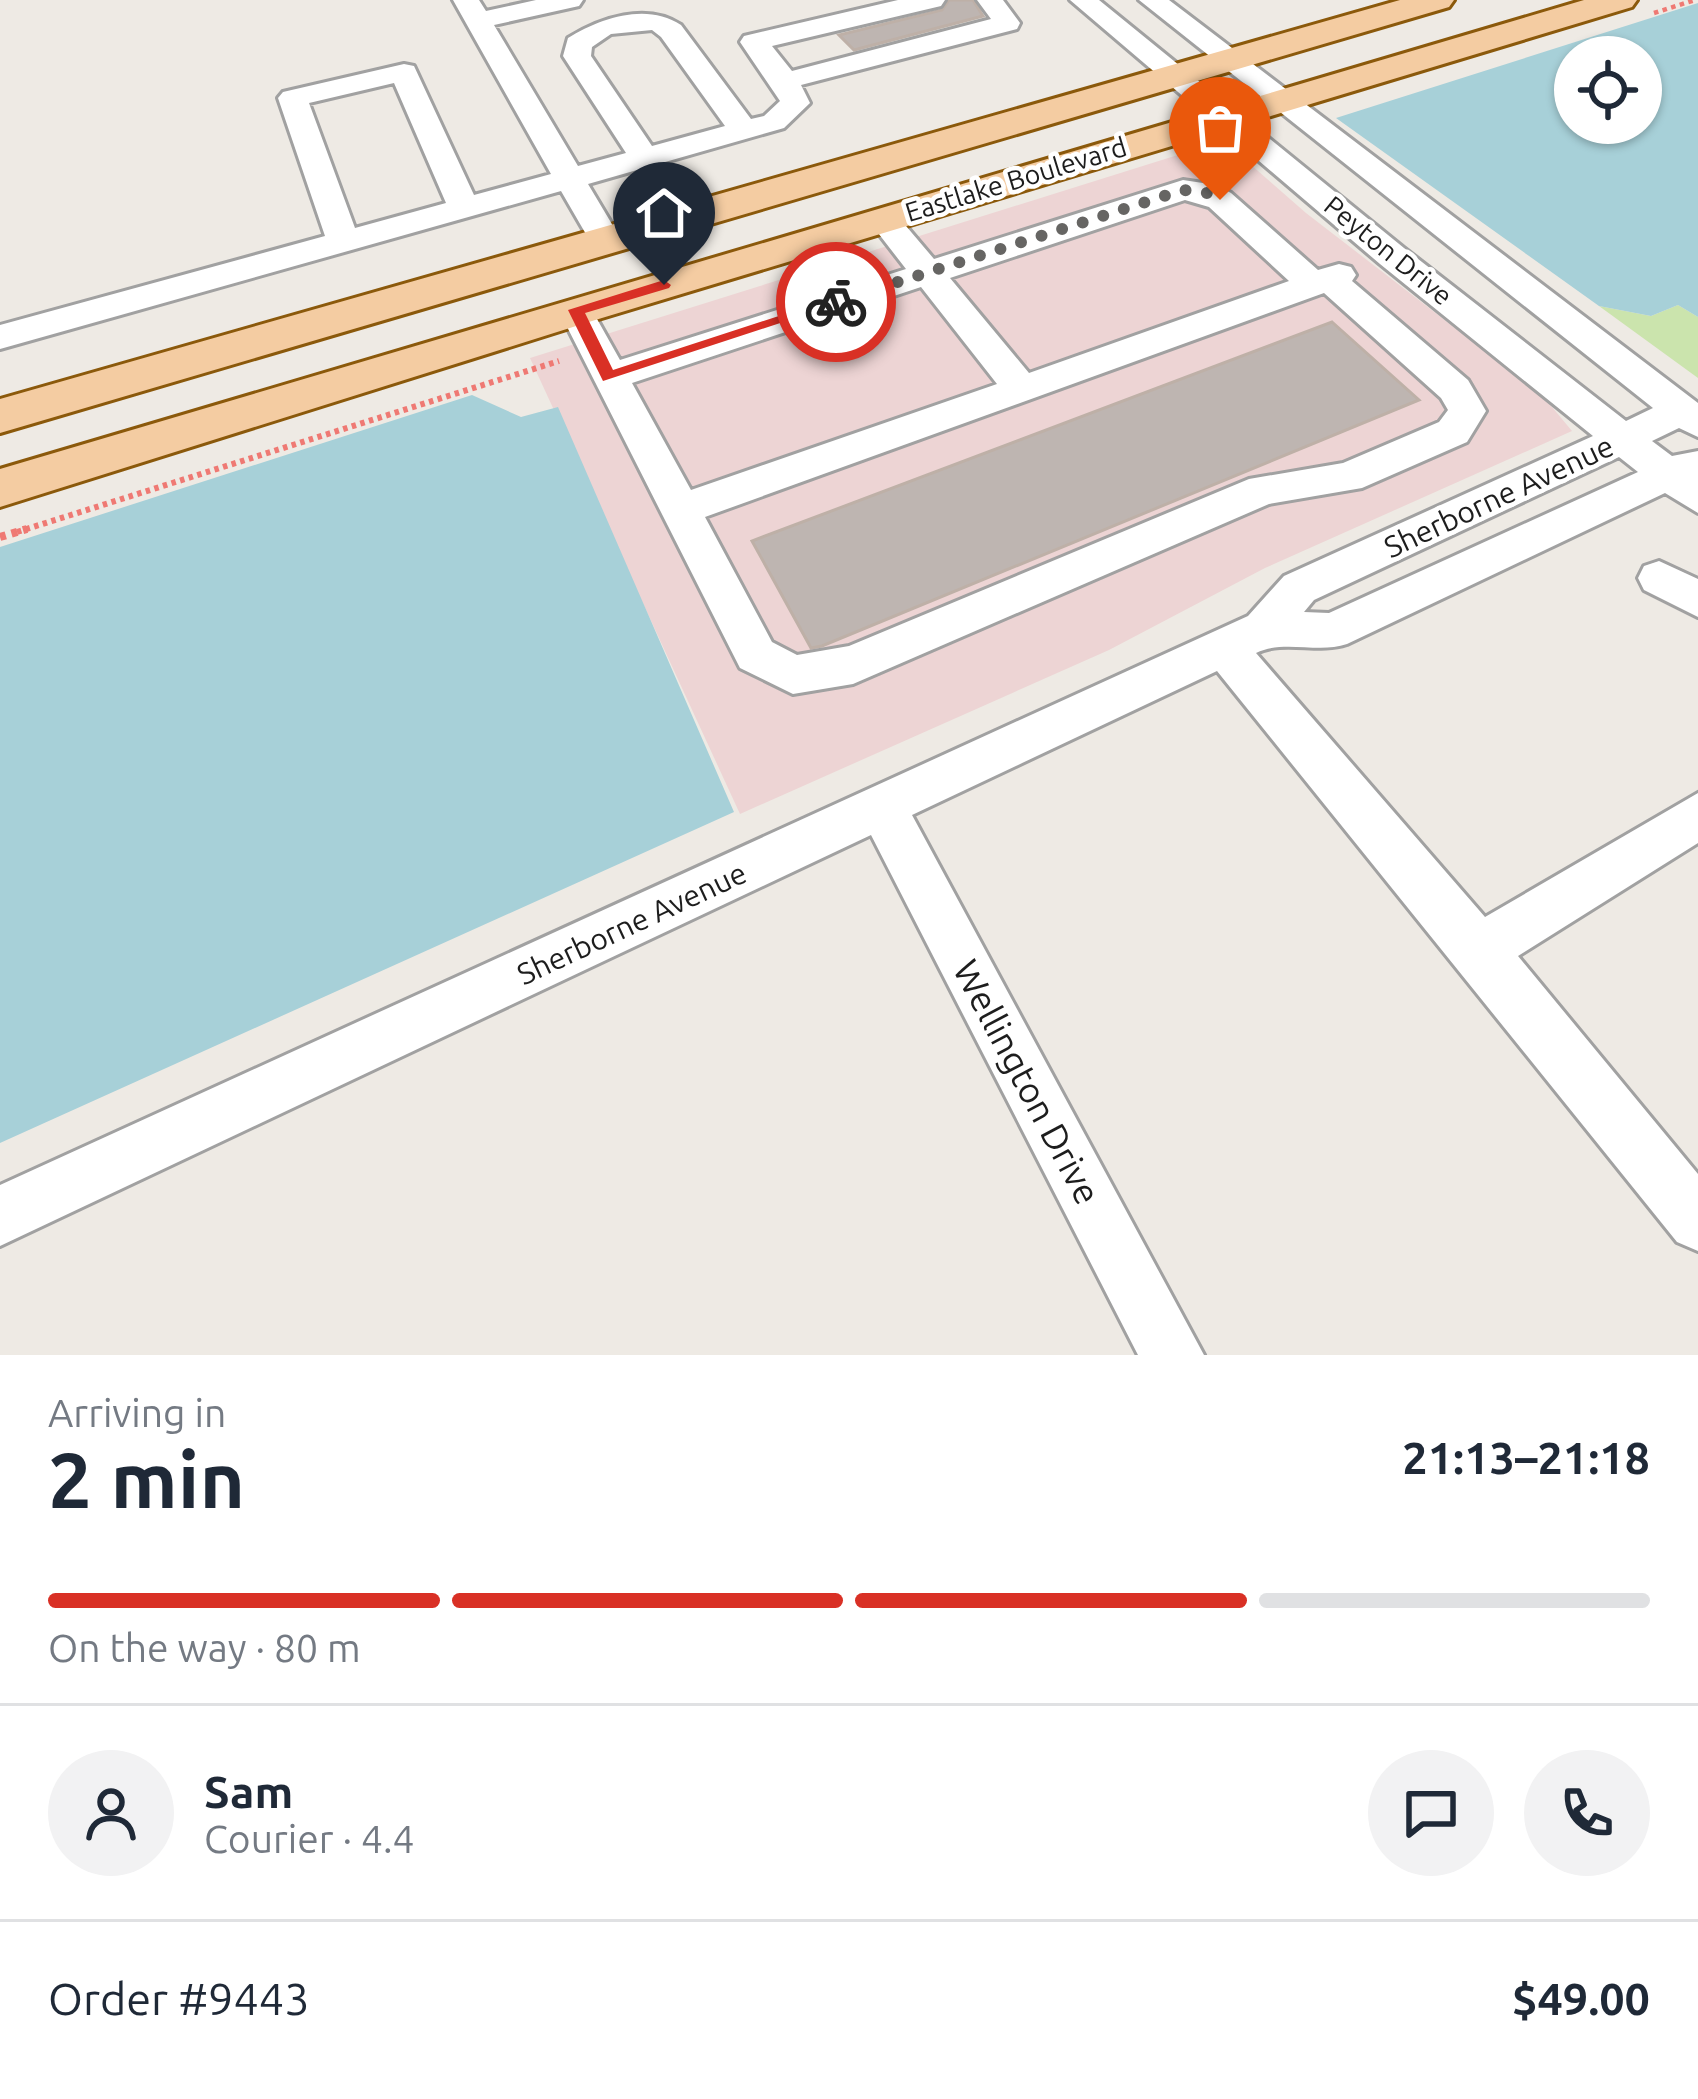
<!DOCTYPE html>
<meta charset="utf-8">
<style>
body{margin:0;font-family:Ubuntu,sans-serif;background:#f2f2f3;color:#1f2937;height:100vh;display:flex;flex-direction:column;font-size:45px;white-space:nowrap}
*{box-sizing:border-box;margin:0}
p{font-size:39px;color:#747a83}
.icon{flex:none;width:66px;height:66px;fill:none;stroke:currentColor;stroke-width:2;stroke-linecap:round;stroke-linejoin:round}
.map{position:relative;height:1355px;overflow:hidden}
.drawer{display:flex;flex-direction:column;background:#fff;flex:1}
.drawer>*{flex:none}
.controls{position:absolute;left:1554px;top:36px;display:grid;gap:24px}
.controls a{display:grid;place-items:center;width:108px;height:108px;border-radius:50%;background:#fff;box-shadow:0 3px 9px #0004;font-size:60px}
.pin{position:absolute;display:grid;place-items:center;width:102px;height:102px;color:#fff;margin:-123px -51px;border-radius:50% 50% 50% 0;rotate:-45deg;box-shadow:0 0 12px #0007}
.pin .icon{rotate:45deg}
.courier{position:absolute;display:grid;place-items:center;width:120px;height:120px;margin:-60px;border:9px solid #d93025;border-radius:50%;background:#fff;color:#222;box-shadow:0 3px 15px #0007}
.overview em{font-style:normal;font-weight:600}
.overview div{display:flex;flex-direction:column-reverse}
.overview{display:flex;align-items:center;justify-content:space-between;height:204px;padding:0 48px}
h1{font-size:78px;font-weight:600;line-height:90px}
.bar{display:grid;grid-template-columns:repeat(4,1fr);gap:18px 12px;align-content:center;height:144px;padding:0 48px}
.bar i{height:15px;border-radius:9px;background:#e0e1e3}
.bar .selected{background:#d93025}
.bar p{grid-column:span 4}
.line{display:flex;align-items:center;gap:30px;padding:0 48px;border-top:3px solid #e0e1e3}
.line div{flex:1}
.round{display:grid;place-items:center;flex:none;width:126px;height:126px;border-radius:63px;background:#f2f2f3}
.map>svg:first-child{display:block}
.commercial{fill:#edd4d4}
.grass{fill:#cbe4ad}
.water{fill:#a7d0d8;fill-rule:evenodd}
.building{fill:#beb5b1;stroke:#beb0a7;stroke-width:3}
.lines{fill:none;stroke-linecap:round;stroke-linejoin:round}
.minor-casing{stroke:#a1a1a1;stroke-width:6}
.major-casing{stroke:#8b590b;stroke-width:6}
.path-far2{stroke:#ef7973;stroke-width:4.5;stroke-dasharray:4.5 4.5;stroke-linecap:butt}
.path-far1{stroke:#ef7973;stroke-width:6;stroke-dasharray:4.5 4.5;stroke-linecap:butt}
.path{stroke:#ef7973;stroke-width:8;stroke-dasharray:6 6;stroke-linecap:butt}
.minor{fill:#fff;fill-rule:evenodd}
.major{fill:#f4cca2;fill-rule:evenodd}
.route{fill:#d93025}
.done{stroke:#666563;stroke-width:12;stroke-dasharray:0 21.6}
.labels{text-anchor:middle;stroke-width:9;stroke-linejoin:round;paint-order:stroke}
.far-street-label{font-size:27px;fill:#1d1d1d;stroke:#fff}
.street-label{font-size:30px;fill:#1d1d1d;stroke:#fff}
.near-street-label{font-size:36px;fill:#1d1d1d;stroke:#fff}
</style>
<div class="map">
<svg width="1698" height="1355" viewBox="0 0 1698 1355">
<rect width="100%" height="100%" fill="#eeeae4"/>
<path class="commercial" d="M1207,152L1250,164L1306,213L1542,395L1572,431L1265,568L1109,650L740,814L530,358L1181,154Z"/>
<path class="grass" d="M1678,305L1698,317V378L1599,306L1651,316Z"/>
<path class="water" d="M1698,3V317L1678,305L1651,316L1599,306L1336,118ZM1641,57V123H1575V57Z
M472,395L521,417L558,407L734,812L0,1143V547Z"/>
<path class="building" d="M949,0H973L983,16L854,50L839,35L942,10Z
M1332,322L1419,400L822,646L811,648L752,541Z"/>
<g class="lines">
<defs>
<path id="minor" d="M453,0H479L486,11L536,0H583L579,6L494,25L578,166L626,153L563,56L568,38C600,18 647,2 681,25L751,119L764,116L780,101L740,42L744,36L898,0H945L941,6L772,46L792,71L991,19L977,0H1003L1020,23L1017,29L801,85L810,103L784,128L588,184L622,241L618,248H594L561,191L0,349V325L325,236L278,98L283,92L404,64L414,66L474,195L551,174ZM652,30L661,37L725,126L652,146L591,56L592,47L611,34ZM394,83L446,203L355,228L309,103Z
M1070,0H1099L1404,248L1626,421L1653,408L1139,0H1169L1698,403V437L1679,428L1652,441L1672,456L1698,451V513L1665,493L1347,644C1318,654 1284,639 1256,653L1485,917L1698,793V843L1518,956L1698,1174V1251L1677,1242L1217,671L912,815L1204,1355H1138L871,835L0,1246V1185L1248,616L1284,576L1593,436L1380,264ZM1619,457L1638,472L1329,613L1304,612L1314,600Z
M1183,180L1216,185L1231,193L1318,270L1339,264L1351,267L1356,275L1352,281L1468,380L1486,411L1467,442L1362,488L1269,504L853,684L793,694L740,668L559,311L564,303H588L620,360L906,269L868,220L873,213H895L934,259ZM1185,200L1209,207L1289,281L1029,373L950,278ZM921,287L997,384L691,490L632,383ZM1324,293L1441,398L1448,410L1439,422L1343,463L1249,479L849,646L797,655L772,642L705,517Z
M1659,561L1698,579V617L1644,590L1638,578L1644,566Z"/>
<path id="major" d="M1400,0H1454L1449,7L0,433V399Z
M1584,0H1637L1632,7L592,321L0,507V469Z"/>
</defs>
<use href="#minor" class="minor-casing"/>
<use href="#major" class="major-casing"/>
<path class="path-far2" d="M1654,13L1695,0"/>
<path class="path-far1" d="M17,532L559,361"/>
<path class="path" d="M0,537L27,529"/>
<use href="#minor" class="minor"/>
<use href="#major" class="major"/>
</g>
<path class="route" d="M664,280L671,285L669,288L585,313L613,370L831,299L844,302L603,381L568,310Z"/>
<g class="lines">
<path class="done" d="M836,302L1183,190L1205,192L1220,200"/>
</g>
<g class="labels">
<g class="far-street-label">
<text transform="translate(1016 180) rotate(-17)" y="9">Eastlake Boulevard</text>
<text transform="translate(1388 251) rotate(39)" y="9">Peyton Drive</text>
</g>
<g class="street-label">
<text transform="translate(1499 497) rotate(-25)" y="10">Sherborne Avenue</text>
<text transform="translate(632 924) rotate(-25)" y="10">Sherborne Avenue</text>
</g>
<g class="near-street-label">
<text transform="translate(1027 1082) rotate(62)" y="13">Wellington Drive</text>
</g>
</g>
</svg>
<div class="controls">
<a><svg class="icon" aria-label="locate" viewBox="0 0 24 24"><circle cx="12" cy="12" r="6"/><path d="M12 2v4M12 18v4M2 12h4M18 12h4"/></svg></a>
</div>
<div class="pin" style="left:1220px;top:200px;background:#ea580c"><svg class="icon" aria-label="bag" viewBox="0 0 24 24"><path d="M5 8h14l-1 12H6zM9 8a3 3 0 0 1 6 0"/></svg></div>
<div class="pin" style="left:664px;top:285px;background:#1f2937"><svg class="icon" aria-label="home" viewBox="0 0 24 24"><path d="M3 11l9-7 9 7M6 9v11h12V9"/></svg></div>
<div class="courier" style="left:836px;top:302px"><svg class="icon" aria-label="bike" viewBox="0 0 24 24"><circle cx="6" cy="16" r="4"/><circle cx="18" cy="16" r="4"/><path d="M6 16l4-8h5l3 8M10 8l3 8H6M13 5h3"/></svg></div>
</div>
<section class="drawer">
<div class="overview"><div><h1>2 min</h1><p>Arriving in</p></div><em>21:13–21:18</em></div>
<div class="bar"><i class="selected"></i><i class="selected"></i><i class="selected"></i><i></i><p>On the way · 80 m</p></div>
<div class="line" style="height:216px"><a class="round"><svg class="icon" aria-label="person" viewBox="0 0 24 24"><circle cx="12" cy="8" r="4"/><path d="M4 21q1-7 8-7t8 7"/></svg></a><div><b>Sam</b><p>Courier · 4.4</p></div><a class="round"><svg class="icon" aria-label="chat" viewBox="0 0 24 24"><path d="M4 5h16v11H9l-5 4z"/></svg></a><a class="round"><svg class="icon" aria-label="phone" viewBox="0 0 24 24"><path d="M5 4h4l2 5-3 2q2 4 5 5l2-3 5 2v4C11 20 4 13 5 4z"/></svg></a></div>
<div class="line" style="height:156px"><div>Order #9443</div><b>$49.00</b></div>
</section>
